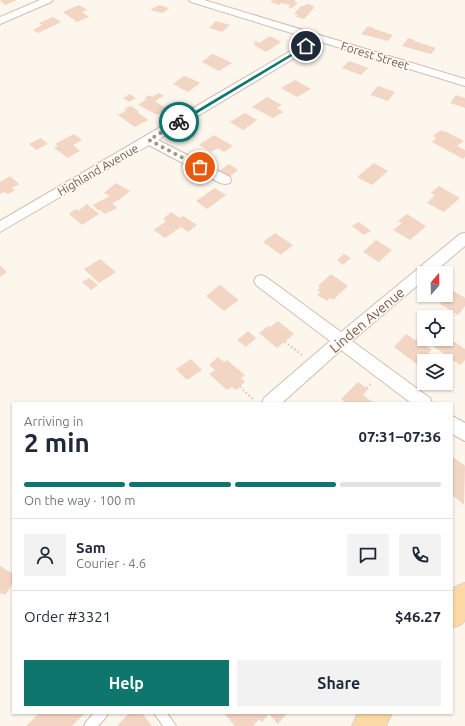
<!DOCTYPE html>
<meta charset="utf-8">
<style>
body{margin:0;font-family:Ubuntu,sans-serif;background:#f2f2f3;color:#1f2937;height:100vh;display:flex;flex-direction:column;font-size:15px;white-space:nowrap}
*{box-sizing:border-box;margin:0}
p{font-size:13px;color:#747a83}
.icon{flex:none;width:22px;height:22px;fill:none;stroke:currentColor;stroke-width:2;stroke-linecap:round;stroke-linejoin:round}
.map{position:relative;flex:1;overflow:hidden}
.details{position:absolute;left:12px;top:402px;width:441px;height:312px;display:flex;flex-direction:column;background:#fff;border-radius:0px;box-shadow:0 1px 3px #0004}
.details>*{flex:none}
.needle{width:26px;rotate:20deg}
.buttons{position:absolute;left:417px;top:266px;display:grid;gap:8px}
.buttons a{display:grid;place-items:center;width:36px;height:36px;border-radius:0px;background:#fff;box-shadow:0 1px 3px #0004;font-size:20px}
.pin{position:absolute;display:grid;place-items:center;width:34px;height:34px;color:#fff;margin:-17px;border:2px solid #fff;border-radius:50%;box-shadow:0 1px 4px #0007}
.courier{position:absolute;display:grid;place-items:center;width:40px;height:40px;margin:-20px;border:3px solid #0f766e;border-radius:50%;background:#fff;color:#222;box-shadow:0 1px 5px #0007}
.overview em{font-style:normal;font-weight:700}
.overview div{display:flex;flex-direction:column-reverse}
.overview{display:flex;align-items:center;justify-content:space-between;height:68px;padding:0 12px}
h1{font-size:26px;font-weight:700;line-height:30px}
.bar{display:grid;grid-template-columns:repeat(4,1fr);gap:6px 4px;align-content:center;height:48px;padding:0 12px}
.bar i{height:5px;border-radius:3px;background:#e0e1e3}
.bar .on{background:#0f766e}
.bar p{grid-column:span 4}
.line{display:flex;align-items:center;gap:10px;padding:0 12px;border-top:1px solid #e0e1e3}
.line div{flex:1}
.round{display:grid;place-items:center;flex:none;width:42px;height:42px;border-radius:0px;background:#f2f2f3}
.primary-button{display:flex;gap:8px;margin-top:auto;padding:8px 12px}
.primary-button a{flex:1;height:46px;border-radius:0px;background:#0f766e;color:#fff;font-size:16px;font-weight:700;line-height:46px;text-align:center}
.primary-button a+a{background:#f2f2f3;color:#1f2937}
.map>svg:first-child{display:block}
.building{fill:#f3d5c3}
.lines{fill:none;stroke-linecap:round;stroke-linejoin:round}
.service-casing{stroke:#d1beb0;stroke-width:2}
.minor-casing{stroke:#d1beb0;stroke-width:2}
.primary-casing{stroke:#dad1cd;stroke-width:2}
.path{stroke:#d9b8a5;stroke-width:2.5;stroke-dasharray:1 3;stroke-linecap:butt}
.service{fill:#fff;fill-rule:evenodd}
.minor{fill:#fff;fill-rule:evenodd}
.primary{fill:#fbd9a5;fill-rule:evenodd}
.route{fill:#0f766e}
.done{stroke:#a89285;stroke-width:4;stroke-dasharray:0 7.2}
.labels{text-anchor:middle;stroke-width:3;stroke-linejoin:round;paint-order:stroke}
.far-street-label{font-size:12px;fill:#7a5c4d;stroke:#fffaf3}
.street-label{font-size:14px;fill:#7a5c4d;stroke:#fffaf3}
</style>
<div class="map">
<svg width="465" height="726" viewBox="0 0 465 726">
<rect width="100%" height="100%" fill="#fdf6ec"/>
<path class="building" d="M0,0H17L5,5Z
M273,0H296L294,2L298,3L292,8L288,7L290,5L281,3L279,5L270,2Z
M307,4L314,6L313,9L304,19L296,17L298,15L294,14L301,6H304Z
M79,5L87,10L82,12L89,17L77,22L63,12Z
M159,5L169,8L163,13L150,10Z
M53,17L61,22L38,33L33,30L42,25L39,23Z
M216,21L230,25L222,32L209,28Z
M368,26L374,28V29L393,35L388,41L361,34Z
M270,36L281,42L266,52L254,45L256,44L253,43L256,41L259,43Z
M408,38L415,40L414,41L436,48L431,54L402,46Z
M212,54L215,55L232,63L219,71L202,62Z
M349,61L368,68L361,75L342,68Z
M184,76L190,78L200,83L188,92L173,84Z
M295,80L311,89L297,97L281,88Z
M378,86L395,92L388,101L370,95Z
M159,93L164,96L155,101L167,109L157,115L138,105L147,99L144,98L150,95L152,97Z
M130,94L136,98L129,102L123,98Z
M456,95L465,98V108L450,103Z
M267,97L282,105L277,108L283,112L273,118L252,107Z
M131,106L139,111L137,112L148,120L135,127L118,115L127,110L124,109Z
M245,113L257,120L243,130L230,122Z
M441,130L444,132L445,131L464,141L457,146L465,150V157L463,159L432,142L436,138L433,136Z
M74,134L82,140L73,145L80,151L68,158L54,148L58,146L55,144Z
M214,135L233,146L224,152L218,148L211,152L199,145Z
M41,138L48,144L36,150L29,144Z
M374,163L388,171L372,185L357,177Z
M229,164L238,170L229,177L219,171Z
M10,176L19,184L12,188L15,190L8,194L5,192L0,194V182Z
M116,183L130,191L119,200L112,203L117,208L105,214L100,210H98L93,205L110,196L104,193Z
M439,186L460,198L444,212L427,203L435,195L431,193Z
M215,188L226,195L207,209L196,201Z
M87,204L99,214L82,225L69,214L76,209L78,211Z
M171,212L180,218L183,216L197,225L188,232L181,227L165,238L154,230L166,221L163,219Z
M407,214L426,226L410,240L393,230L402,223L398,221Z
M359,222L371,231L364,235L352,226Z
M275,233L293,245L281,255L263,242Z
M376,240L392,250L379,262L363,252Z
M344,254L351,258L343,265L337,260Z
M100,259L116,272L99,283L84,269Z
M0,265L7,272L0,277Z
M331,274L348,286L333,300L330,298L327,301L317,295L320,292L317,290L320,288L318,286Z
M89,278L98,285L91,290L82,282Z
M220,285L239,300L224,311L206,296Z
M452,290L465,298V306L458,315L440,304Z
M278,321L294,334L277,348L259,333L268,326L270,327Z
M248,331L256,338L246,347L237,340Z
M406,334L415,340L417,339L432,350L428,353L434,357L430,361H424V363L422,361L418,365L394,347Z
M446,336L465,349V360L460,365L434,347L442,339H446Z
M218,357L224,362L227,360L245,375L241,378L245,382L236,390L232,387L227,390L209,374L215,370L209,365Z
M191,359L202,370L187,380L176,369Z
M358,382L368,389L363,395L374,403H346L341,399Z
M452,456L465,466L464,505L452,495Z
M0,566L13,574V583L5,595L1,593L0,595Z
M39,713H85L72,726H26Z
M129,713H142L152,726H117Z
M224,713H287L278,724L269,714L262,722L259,719L253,726H235Z"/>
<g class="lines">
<defs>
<path id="service" d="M94,713H108L106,717L98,726H84L86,722Z
M154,713H167L176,726H163Z"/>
<path id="minor" d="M40,0H53L51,2L0,24V17Z
M189,0H204L465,79V86L321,42L158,140L230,177L231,180L230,183L225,184L220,183L149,145L0,232V221L311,39L191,2Z
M465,233V246L433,273H424V280L352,341L430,398L432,403H411L341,350L282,403H262L264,398L330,341L256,285L254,281L256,277L261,275L266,277L341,332L460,234Z
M452,416L465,423V441L452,434Z"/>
<path id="primary" d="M465,583V620L462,624L452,628V591L455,587Z
M358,713H392L386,726H352Z"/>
</defs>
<use href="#service" class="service-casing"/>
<use href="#minor" class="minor-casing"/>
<use href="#primary" class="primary-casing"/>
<path class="path" d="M285,342L302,355
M240,387L254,400
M367,388L372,383"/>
<use href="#service" class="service"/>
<use href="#minor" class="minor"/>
<use href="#primary" class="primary"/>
</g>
<path class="route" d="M306,45L307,47L181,123L177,122Z"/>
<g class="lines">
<path class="done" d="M179,122L149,140L200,167"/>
</g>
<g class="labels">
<g class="far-street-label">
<text transform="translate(375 56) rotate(17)" y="4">Forest Street</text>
<text transform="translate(98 170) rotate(-30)" y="4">Highland Avenue</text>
</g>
<g class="street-label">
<text transform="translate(367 320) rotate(-40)" y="5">Linden Avenue</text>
</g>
</g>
</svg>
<div class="buttons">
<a><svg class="needle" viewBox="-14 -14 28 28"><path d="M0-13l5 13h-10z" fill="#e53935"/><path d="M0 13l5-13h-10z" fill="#747a83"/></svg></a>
<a><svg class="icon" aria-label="locate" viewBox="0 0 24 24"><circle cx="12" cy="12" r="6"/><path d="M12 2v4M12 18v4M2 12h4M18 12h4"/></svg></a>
<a><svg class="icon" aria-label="layers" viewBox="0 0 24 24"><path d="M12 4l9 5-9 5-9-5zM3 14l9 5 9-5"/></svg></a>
</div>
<div class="pin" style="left:200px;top:167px;background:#ea580c"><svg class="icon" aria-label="bag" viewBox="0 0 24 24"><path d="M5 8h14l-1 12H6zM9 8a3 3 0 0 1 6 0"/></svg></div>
<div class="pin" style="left:306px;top:46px;background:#1f2937"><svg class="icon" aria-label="home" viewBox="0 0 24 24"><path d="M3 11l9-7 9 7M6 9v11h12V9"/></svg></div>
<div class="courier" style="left:179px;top:122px"><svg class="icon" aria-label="bike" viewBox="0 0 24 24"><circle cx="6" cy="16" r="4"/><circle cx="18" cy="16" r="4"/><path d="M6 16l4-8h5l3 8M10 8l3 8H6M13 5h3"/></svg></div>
<section class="details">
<div class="overview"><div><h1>2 min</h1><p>Arriving in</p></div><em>07:31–07:36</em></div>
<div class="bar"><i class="on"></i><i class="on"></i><i class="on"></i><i></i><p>On the way · 100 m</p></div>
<div class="line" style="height:72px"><a class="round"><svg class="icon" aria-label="person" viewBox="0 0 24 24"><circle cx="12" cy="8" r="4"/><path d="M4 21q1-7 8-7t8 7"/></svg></a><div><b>Sam</b><p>Courier · 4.6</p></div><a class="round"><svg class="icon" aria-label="chat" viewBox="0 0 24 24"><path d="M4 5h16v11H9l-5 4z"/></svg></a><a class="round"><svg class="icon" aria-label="phone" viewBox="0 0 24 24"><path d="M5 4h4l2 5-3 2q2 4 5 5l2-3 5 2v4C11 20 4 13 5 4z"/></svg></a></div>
<div class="line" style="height:52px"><div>Order #3321</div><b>$46.27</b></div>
<div class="primary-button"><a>Help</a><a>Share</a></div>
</section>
</div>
